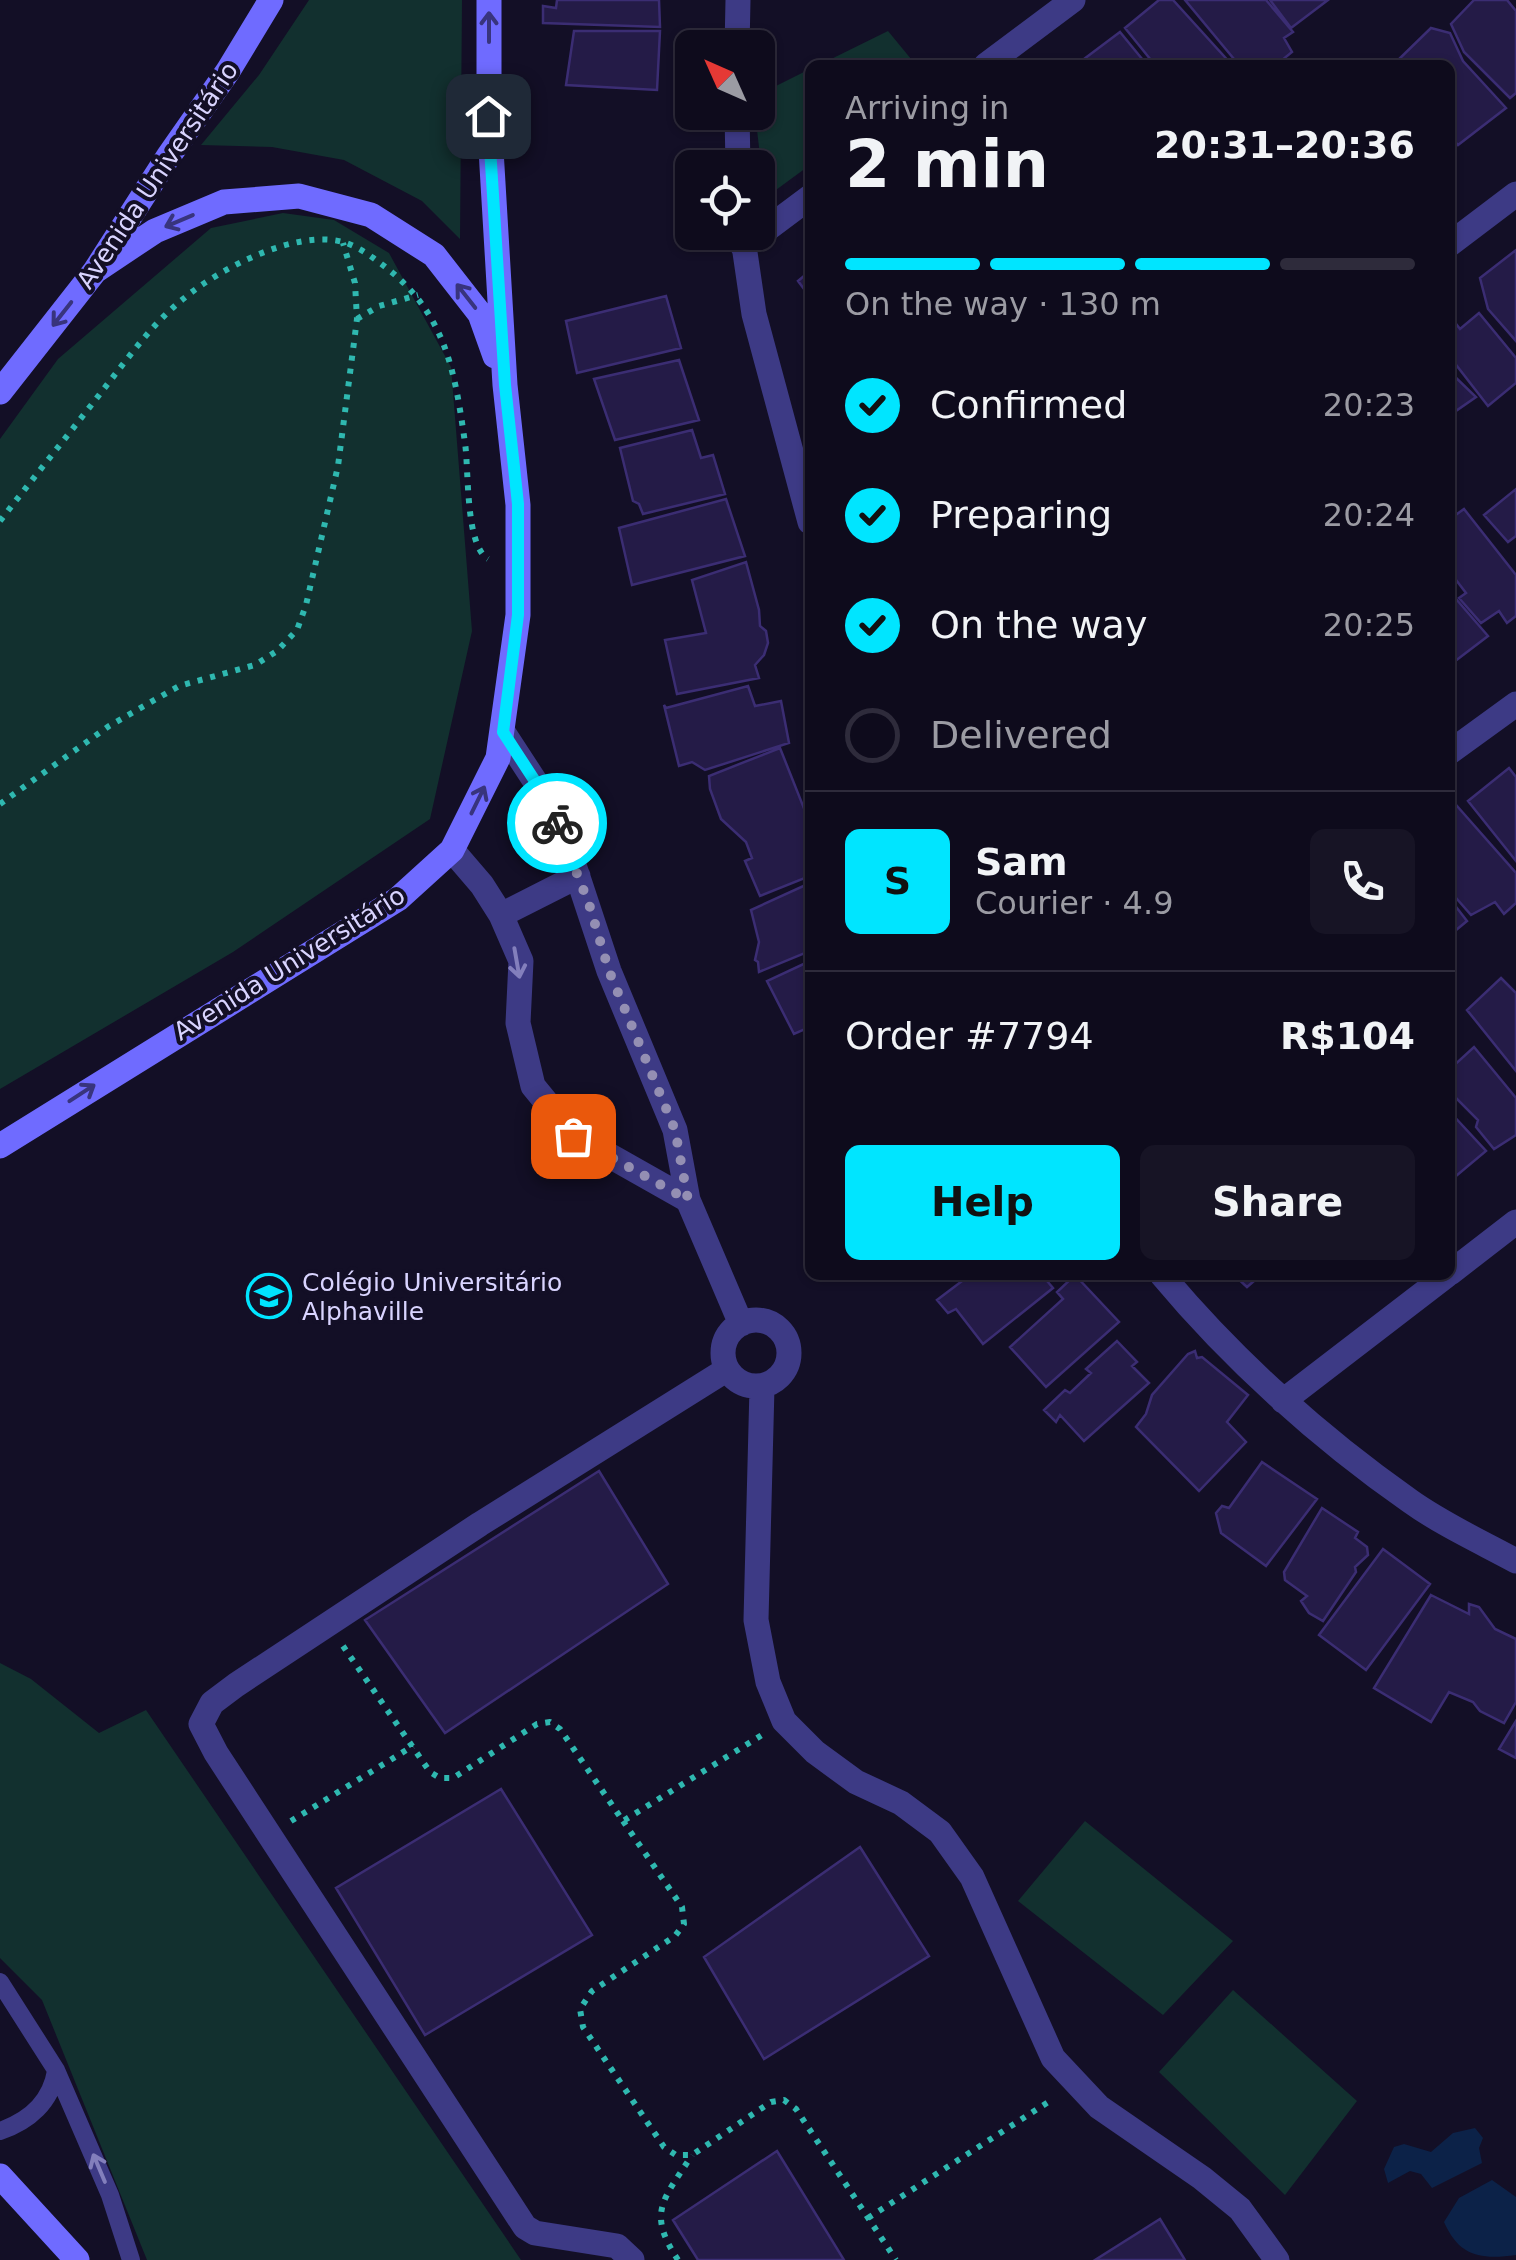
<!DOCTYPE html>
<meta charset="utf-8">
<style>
body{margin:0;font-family:"DejaVu Sans",sans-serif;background:#171425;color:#f1f3f6;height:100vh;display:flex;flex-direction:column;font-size:38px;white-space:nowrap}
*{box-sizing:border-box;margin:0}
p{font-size:32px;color:#9b9ba3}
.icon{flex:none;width:55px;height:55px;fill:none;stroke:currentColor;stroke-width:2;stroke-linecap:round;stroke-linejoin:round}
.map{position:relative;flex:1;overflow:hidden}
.details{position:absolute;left:805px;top:60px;width:650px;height:1220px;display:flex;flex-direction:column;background:#0e0b1c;border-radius:15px;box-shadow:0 2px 8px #0004,0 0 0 2px #2e2b3b}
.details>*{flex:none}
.needle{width:65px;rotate:315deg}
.controls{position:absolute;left:675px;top:30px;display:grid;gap:20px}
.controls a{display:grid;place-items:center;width:100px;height:100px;border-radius:15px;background:#0e0b1c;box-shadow:0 2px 8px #0004,0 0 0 2px #2e2b3b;font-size:50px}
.pin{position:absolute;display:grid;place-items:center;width:85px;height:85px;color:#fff;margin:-42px;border-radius:20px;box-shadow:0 5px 15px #0006}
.courier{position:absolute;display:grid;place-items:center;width:100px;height:100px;margin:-50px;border:8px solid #00e5ff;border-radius:50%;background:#fff;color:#222;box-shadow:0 2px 12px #0007}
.summary em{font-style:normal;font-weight:600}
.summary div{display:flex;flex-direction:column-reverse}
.summary{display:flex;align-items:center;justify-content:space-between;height:170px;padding:0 40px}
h1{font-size:65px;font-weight:600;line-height:75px}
.bar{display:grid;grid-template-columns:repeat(4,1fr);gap:15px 10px;align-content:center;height:120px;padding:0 40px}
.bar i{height:12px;border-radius:8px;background:#2e2b3b}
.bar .current{background:#00e5ff}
.bar p{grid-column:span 4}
.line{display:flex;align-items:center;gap:25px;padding:0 40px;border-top:2px solid #2e2b3b}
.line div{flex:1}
.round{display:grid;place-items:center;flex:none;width:105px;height:105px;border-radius:15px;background:#171425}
ol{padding:0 40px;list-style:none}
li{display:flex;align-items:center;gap:30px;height:110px}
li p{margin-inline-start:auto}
li .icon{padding:10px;border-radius:50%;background:#00e5ff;color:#111;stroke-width:4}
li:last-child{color:#9b9ba3}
li i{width:55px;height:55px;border:5px solid #2e2b3b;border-radius:50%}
.button{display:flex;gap:20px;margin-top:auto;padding:20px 40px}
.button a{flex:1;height:115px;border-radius:15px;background:#00e5ff;color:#111;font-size:40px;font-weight:600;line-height:115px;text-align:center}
.button a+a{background:#171425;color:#f1f3f6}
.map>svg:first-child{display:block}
.green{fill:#12302f}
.water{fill:#0c2248}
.building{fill:#241b47;stroke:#3b2d73;stroke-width:2.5}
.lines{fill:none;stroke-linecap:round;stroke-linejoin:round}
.path{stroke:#2fb8b0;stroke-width:6;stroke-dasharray:5 8;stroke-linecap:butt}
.lane{stroke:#3d3a85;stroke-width:18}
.street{stroke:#3d3a85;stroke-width:25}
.secondary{stroke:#6f6bff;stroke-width:25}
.oneway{stroke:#38347d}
.oneway2{stroke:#837fbc}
.done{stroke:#948fb3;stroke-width:10;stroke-dasharray:0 18}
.route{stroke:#00e5ff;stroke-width:12}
.labels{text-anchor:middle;stroke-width:8;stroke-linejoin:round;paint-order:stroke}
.street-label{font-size:25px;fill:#d9d4ff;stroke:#130f26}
.poi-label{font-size:25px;fill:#d9d4ff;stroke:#130f26;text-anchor:start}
</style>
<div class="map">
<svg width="1516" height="2260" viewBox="0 0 1516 2260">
<rect width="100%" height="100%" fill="#130f26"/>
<path class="green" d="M309,0H462L460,239L422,201L344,160L272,147L201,145L259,75Z
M888,31L916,65H819Z
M810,69V165L765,198L755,113L758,95Z
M283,213L334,220L389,253L451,367L472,631L430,819L233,952L0,1089V439L58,359L211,228Z
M0,1663L31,1679L99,1733L146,1710L521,2260H147L42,2000L0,1958Z
M1085,1821L1233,1941L1163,2015L1018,1901Z
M1233,1990L1357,2101L1285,2195L1159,2072Z"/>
<path class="water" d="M1475,2128L1483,2138L1479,2148L1482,2163L1432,2188L1421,2174L1410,2171L1388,2183L1384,2169L1394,2147L1404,2144L1431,2152L1453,2133Z
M1492,2180L1516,2197V2255C1480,2260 1459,2256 1444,2222L1459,2198Z"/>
<path class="building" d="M557,0H659L660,27L543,23V6L556,8Z
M1159,0H1173L1232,65H1155L1125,28Z
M1185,0H1266L1293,32L1284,38L1292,52L1276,65H1239Z
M1270,0H1328L1291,28Z
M1474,0H1507L1516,11V93L1510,98L1464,52L1451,24Z
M1431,28L1450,33L1463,61L1506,108L1458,145L1450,136V65H1399L1396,62Z
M574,31H660L657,90L566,85Z
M1120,32L1147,65H1076Z
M1516,250V341L1488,309L1480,278Z
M810,271V297L798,281Z
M666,296L681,348L577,373L566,321Z
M1479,313L1516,358V383L1488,406L1450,357V316L1460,329Z
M679,360L699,420L615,440L594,379Z
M1450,372L1476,397L1450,415Z
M692,430L701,458L713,455L725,494L643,514L639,504L633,501L620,448Z
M1516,489V536L1508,542L1484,515Z
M726,499L745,556L632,585L619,528Z
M1464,509L1516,575V616L1507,623L1499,611L1481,623L1459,598L1466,593L1450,572V519Z
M746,562L759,610L760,626L766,631L768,643L764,655L755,665L759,678L677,694L665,640L706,633L692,580Z
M1450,592L1488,636L1450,665Z
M748,686L755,706L781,701L789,743L705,770L692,762L679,766L664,705L666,708Z
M780,748L805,811L810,814V876L760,896L745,861L752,858L746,842L721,819L710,789L709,776Z
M1509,768L1516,777V861L1468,801Z
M1457,806L1516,873V903L1504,914L1495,902L1471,915L1450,891V812Z
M810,883V951L759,972L758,962L755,960L759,942L751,910Z
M1450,899L1467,921L1450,935Z
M810,961V1027L794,1034L767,981Z
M1501,978L1516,993V1071L1467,1010Z
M1474,1047L1516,1098V1135L1494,1149L1476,1127L1478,1120L1450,1092V1069Z
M1450,1112L1486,1151L1450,1181Z
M970,1275H1042L1053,1288L983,1344L956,1309L948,1313L937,1300Z
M1075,1275L1119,1322L1046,1387L1010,1347L1063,1299L1057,1292Z
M1234,1275H1261L1247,1287Z
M1117,1341L1137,1362L1132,1366L1149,1383L1084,1441L1060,1415L1056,1422L1044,1410L1065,1390L1070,1393L1091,1373L1086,1369Z
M1195,1351L1197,1358L1202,1357L1248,1395L1227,1422L1246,1442L1199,1491L1136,1427L1146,1414L1152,1395L1188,1354Z
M1262,1462L1317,1499L1266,1566L1221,1533L1216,1513L1222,1506L1229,1508Z
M599,1471L668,1584L445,1733L365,1620Z
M1322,1508L1358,1532L1355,1538L1367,1547L1368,1555L1355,1567L1356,1572L1323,1621L1309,1613L1301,1601L1307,1596L1285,1580L1284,1572Z
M1383,1549L1430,1584L1366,1670L1319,1635Z
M1431,1595L1469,1614V1604L1479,1607L1495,1629L1516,1639V1702L1504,1723L1480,1711L1473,1702L1449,1692L1431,1722L1374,1688Z
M1516,1721V1758L1499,1749Z
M501,1789L592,1935L425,2035L336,1888Z
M860,1847L929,1956L764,2059L704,1957Z
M777,2151L844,2260H698L673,2220Z
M1160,2219L1185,2260H1095Z"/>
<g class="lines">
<path class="path" d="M357,319L379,306L418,295
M0,521C34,477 69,434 103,390C128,358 152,324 183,299C219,269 295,229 343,242C354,245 367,253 376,260C444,308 454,365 465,443C469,470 465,545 488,559
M0,804L109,726L179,686L255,665L277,651L297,630L306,605L338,466L357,319L355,283L343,243
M343,1646L430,1772L440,1778H453L537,1724L550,1722L560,1729L623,1821L762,1735
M291,1821L413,1746
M623,1821L682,1907L684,1924L675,1936L592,1991L580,2009L583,2027L664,2147L676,2155H692L771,2102L784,2100L796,2109L896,2260
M868,2218L1053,2099
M678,2260C646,2212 664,2199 692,2155"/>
<path class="lane" d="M0,1982L56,2070L110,2195L131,2260
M0,2131C29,2121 51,2102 56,2071"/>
<path class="street" d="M737,48L738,0
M986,65L1073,0
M737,112L738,168
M742,232L754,314L810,522
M1450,244L1516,194
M743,247L810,197
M503,732L544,795L565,838L609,971L675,1130L688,1200L741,1324
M1450,752L1516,704
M452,850L482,885L501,915L521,961L518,1023L533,1086L573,1135L688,1200
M501,915L578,876
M1450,1273L1516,1222
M1162,1275C1232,1359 1320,1438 1410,1501C1442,1524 1481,1542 1516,1561
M723 1353a33 33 0 1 1 66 0a33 33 0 1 1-66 0Z
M762,1387L756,1620L768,1682L784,1721L815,1752L856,1782L901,1803L940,1832L972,1877L1053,2058L1099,2107L1202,2178L1240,2209L1277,2260
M1283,1401L1447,1275
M632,2260L617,2246L535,2233L525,2227L216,1753L201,1724L212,1703L236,1685L480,1524L726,1370"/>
<path class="secondary" d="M95,271L155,231L224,202L299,196L371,215L434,255L480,314L495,356
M0,392L95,271L168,157L228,71L271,0
M0,1146L398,899L452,850L498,758L518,615V505L505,385L489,116V0
M0,2176L77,2260"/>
</g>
<defs><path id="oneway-shaft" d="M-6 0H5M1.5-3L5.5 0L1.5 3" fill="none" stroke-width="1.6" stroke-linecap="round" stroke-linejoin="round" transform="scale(2.5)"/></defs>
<g class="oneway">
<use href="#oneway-shaft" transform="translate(489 27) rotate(-90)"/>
<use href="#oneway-shaft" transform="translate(179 221) rotate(157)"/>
<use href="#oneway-shaft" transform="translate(466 296) rotate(-128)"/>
<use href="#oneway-shaft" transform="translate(62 314) rotate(128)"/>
<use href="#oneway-shaft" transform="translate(478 800) rotate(-64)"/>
<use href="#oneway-shaft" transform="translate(82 1093) rotate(-33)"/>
</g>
<g class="oneway2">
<use href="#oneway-shaft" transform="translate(517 963) rotate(80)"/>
<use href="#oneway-shaft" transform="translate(99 2168) rotate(-113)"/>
</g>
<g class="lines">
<path class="done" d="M557,823L589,904L609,971L675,1130L688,1200L573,1136"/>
<path class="route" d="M488,116L505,385L518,504V615L503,732L544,795L557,823"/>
</g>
<defs>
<symbol id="school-ring" viewBox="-11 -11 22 22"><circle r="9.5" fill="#130f26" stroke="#00e5ff" stroke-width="1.5"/><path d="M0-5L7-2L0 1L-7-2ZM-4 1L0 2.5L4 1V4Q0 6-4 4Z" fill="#00e5ff"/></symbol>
</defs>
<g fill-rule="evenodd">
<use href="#school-ring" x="244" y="1271" width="50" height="50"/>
</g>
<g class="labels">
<g class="street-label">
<text transform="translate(157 175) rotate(-56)" y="9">Avenida Universitário</text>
<text transform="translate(289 963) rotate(-32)" y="9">Avenida Universitário</text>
</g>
<g class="poi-label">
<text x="302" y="1291">Colégio Universitário<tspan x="302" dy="29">Alphaville</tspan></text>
</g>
</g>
</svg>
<div class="controls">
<a><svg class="needle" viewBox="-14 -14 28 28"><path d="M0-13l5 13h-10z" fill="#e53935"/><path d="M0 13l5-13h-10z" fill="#9b9ba3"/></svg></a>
<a><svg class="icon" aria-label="locate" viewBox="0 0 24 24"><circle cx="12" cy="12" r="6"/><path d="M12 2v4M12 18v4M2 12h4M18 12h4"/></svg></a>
</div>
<div class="pin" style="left:573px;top:1136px;background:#ea580c"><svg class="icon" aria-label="bag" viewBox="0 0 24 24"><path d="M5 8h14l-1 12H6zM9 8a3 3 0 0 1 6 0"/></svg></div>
<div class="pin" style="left:488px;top:116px;background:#1f2937"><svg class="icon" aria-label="home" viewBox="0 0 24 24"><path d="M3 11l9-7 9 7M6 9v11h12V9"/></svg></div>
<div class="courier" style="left:557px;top:823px"><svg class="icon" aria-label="bike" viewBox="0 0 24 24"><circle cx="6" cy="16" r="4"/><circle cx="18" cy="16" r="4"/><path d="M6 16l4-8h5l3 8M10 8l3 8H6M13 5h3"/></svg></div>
<section class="details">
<div class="summary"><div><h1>2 min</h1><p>Arriving in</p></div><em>20:31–20:36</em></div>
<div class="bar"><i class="current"></i><i class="current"></i><i class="current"></i><i></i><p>On the way · 130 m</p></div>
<ol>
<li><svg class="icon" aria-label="check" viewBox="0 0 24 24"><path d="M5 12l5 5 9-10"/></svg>Confirmed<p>20:23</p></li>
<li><svg class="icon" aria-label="check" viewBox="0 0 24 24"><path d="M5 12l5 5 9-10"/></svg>Preparing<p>20:24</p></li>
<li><svg class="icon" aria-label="check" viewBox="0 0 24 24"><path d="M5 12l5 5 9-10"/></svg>On the way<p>20:25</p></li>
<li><i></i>Delivered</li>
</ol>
<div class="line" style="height:180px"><b class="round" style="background:#00e5ff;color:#111">S</b><div><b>Sam</b><p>Courier · 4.9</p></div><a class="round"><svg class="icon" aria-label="phone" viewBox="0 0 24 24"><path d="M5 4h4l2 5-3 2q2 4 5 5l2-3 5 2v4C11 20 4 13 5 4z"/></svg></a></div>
<div class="line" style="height:130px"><div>Order #7794</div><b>R$104</b></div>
<div class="button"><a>Help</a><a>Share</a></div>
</section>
</div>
